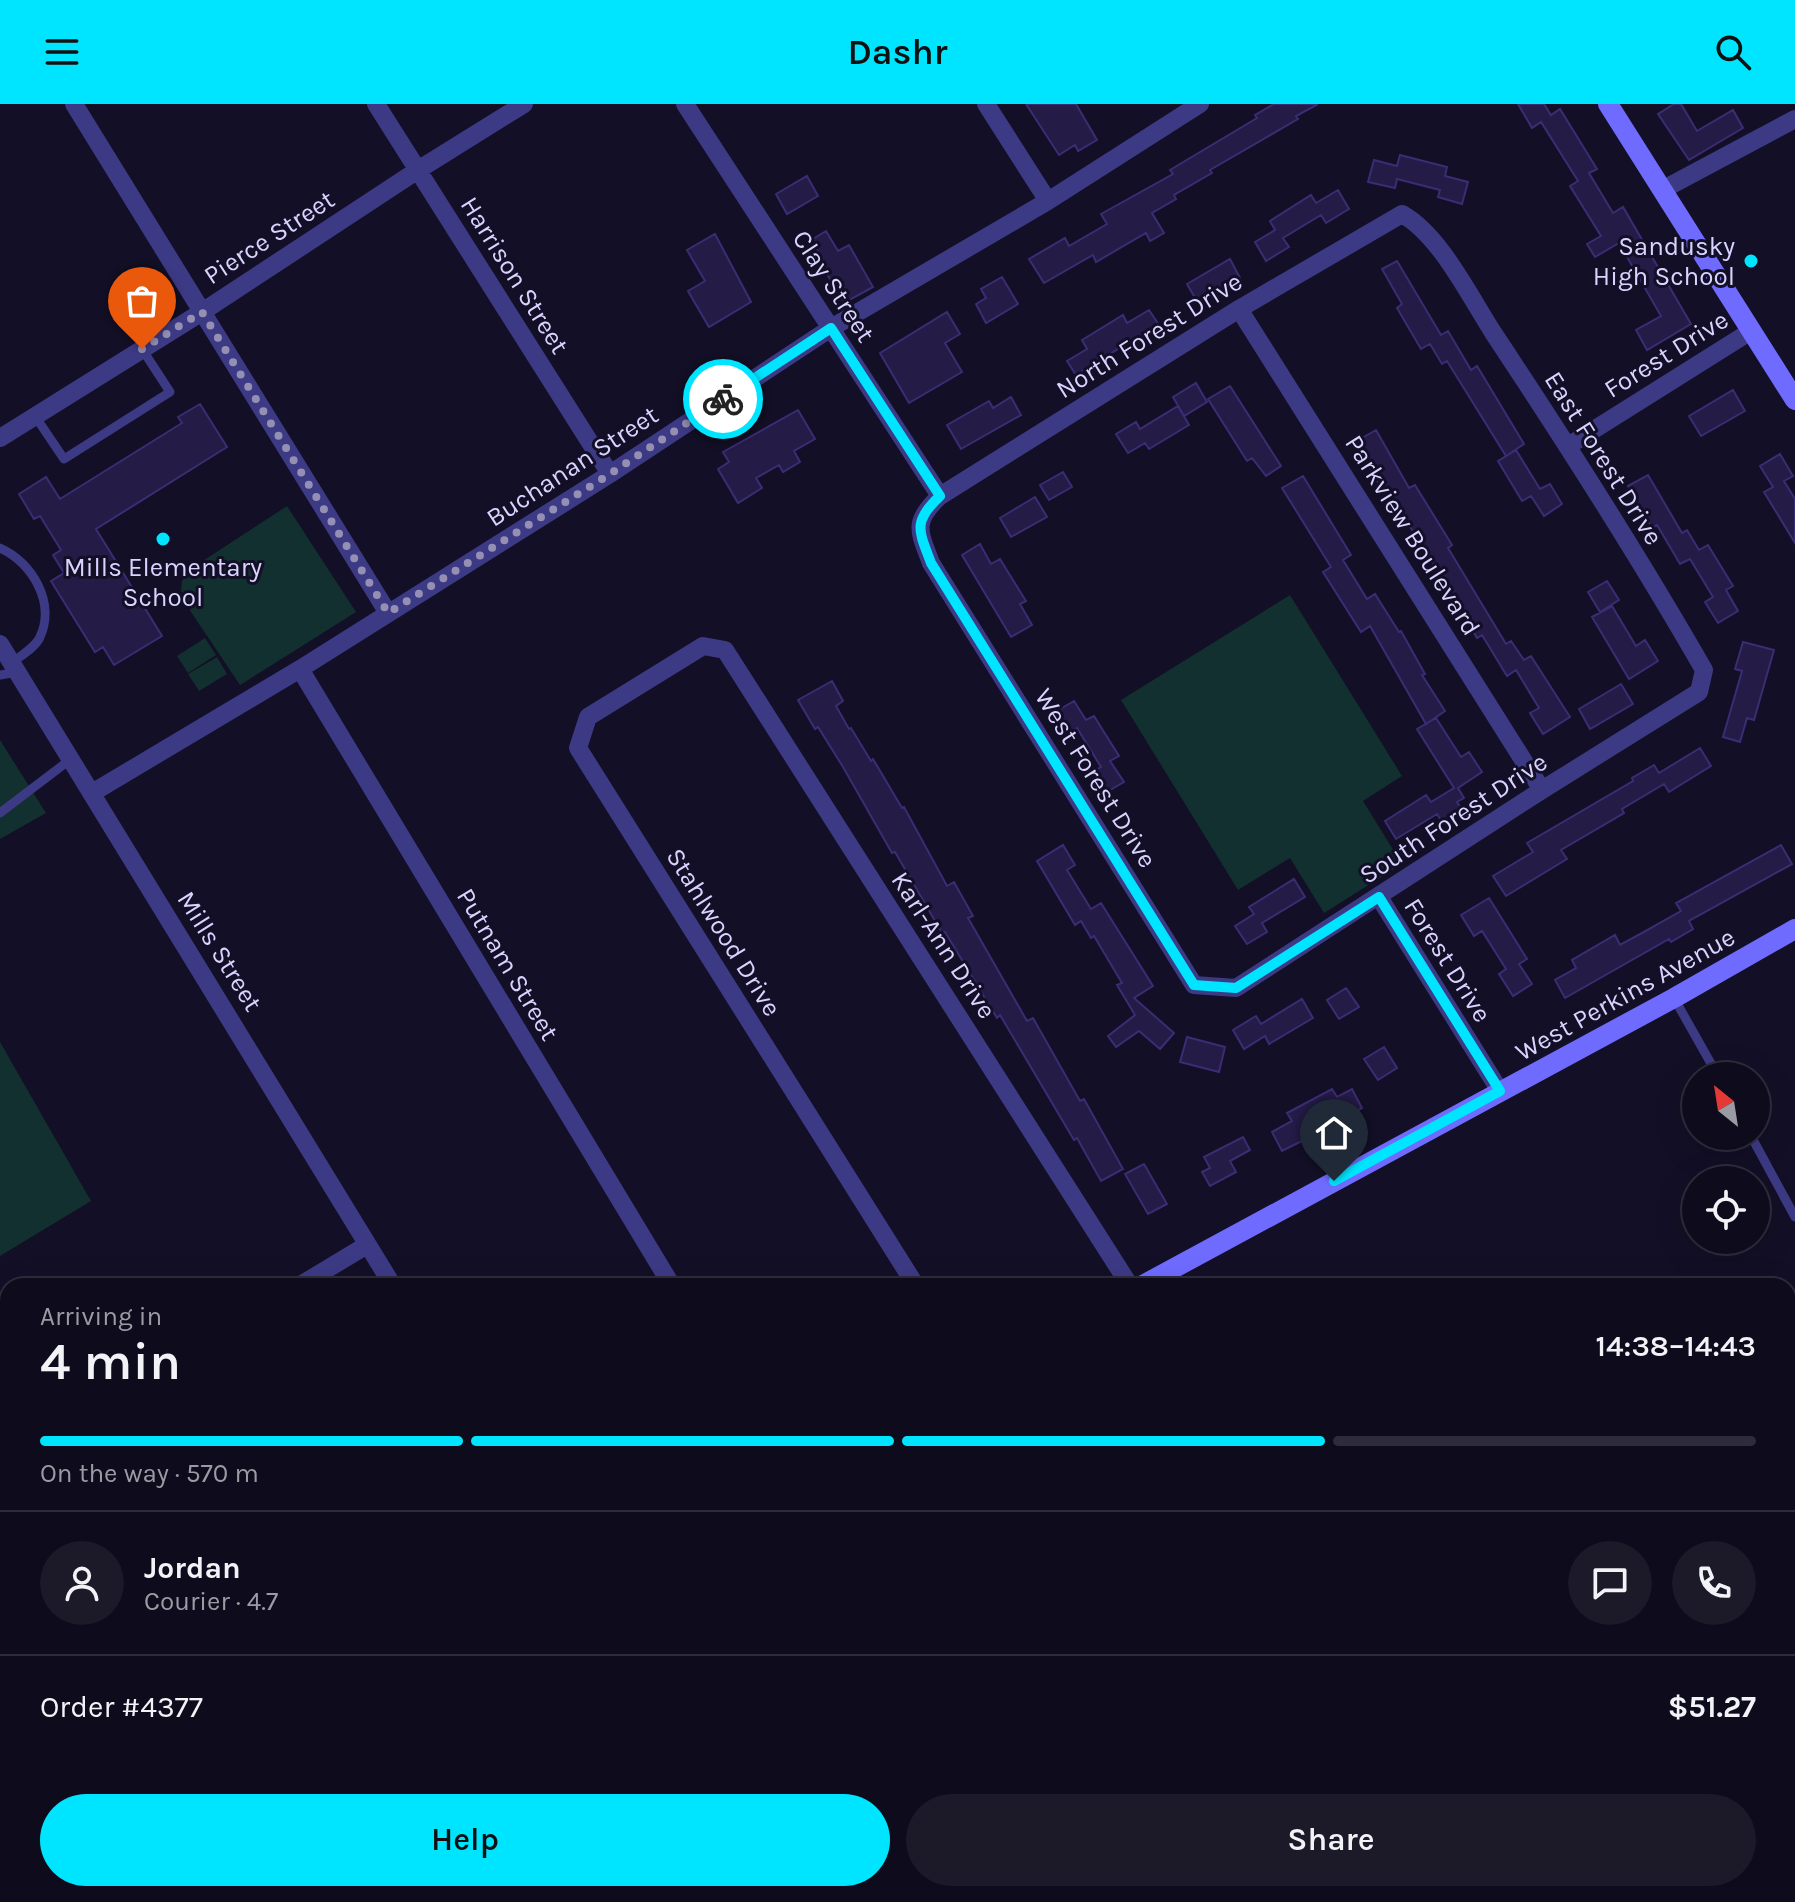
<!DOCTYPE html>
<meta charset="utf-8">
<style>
body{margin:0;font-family:Karla,sans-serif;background:#1c1929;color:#f1f3f6;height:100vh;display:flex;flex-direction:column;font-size:30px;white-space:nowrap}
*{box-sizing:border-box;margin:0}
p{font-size:26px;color:#9b9ba3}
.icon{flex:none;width:44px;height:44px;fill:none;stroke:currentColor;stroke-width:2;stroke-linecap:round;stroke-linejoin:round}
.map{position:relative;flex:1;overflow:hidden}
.details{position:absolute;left:0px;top:1174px;width:1796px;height:624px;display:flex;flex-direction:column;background:#0e0b1c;border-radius:24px 24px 0 0;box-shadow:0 8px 32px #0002,0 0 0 2px #2e2b3b}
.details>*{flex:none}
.needle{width:52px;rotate:330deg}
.tools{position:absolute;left:1682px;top:958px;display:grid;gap:16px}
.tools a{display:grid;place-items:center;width:88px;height:88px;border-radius:50%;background:#0e0b1c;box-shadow:0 8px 32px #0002,0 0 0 2px #2e2b3b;font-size:40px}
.pin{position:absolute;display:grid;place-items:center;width:68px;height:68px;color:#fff;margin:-82px -34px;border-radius:50% 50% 50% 0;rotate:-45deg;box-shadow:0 0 8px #0007}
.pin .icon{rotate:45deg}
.courier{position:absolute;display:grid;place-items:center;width:80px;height:80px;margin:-40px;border:6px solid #00e5ff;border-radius:50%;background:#fff;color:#222;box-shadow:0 2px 10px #0007}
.headline em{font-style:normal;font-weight:600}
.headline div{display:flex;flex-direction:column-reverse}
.headline{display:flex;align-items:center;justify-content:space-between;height:136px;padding:0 40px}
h1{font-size:52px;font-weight:600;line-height:60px}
.bar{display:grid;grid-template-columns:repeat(4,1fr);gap:12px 8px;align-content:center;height:96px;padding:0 40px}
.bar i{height:10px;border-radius:6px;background:#2e2b3b}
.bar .selected{background:#00e5ff}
.bar p{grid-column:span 4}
.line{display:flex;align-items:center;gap:20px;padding:0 40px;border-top:2px solid #2e2b3b}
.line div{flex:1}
.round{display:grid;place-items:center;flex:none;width:84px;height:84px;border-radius:42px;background:#1c1929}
.button{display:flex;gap:16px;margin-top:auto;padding:16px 40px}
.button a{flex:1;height:92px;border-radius:48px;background:#00e5ff;color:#111;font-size:32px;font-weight:600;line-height:92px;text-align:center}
.button a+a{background:#1c1929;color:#f1f3f6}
header{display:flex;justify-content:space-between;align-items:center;height:104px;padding:0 40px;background:#00e5ff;color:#111;font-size:36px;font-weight:600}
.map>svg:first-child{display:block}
.green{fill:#12302f}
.building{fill:#241b47;stroke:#3b2d73;stroke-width:2}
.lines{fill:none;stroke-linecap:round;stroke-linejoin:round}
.lane{stroke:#3d3a85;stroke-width:9}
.street{stroke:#3d3a85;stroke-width:18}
.secondary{stroke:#6f6bff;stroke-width:20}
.done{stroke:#948fb3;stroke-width:8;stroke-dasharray:0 14.4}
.route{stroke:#00e5ff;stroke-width:10}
.poi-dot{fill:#00e5ff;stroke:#130f26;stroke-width:3}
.labels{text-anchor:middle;stroke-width:6;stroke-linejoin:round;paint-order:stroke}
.street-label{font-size:26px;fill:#d9d4ff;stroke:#130f26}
.poi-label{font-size:26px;fill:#d9d4ff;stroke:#130f26;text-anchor:end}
</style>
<header><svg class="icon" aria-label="menu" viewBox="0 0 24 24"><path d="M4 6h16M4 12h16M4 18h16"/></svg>Dashr<svg class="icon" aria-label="search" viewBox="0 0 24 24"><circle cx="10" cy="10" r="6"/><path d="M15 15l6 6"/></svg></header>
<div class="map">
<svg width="1795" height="1798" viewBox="0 0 1795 1798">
<rect width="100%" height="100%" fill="#130f26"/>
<path class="green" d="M287,402L356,508L240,581L191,508L181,487L182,477L189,466Z
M1290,491L1402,672L1363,697L1402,760L1324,809L1290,754L1238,786L1121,596Z
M205,534L216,551L188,569L177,552Z
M217,553L227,570L199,587L188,570Z
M0,636L46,709L0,735Z
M0,938L91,1097L0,1152Z"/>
<path class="building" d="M1026,0H1076L1097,36L1078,47L1075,41L1059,51Z
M1274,0H1318L1296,12L1298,15L1210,66L1212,69L1174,91L1176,95L1152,109L1164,129L1150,137L1146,129L1096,158L1093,151L1044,179L1029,155L1065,134L1069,142L1107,120L1101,110L1173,70L1170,66L1257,14L1255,11Z
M1518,0H1544L1551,11L1560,5L1597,65L1589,69L1613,109L1623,103L1691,220L1647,246L1636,226L1661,212L1619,139L1595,153L1587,140L1601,132L1570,82L1578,77L1541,18L1532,24Z
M1674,0H1681L1697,27L1733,6L1743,24L1689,56L1658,10Z
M1400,51L1447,63L1445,72L1468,78L1462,100L1438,93L1440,86L1397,75L1395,84L1368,78L1374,56L1397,62Z
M807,72L818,92L787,110L776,90Z
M1338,86L1349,105L1326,119L1321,111L1283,134L1289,143L1266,157L1255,138L1275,126L1270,117L1311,91L1316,99Z
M826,127L838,147L849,141L873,183L844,199L820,158L823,156L811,136Z
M715,130L751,198L709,223L688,187L705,177L687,146Z
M1230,155L1240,174L1198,199L1187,180Z
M1397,157L1441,231L1448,227L1471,266L1477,262L1524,340L1506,352L1447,257L1442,260L1430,240L1421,245L1397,204L1402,200L1382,165Z
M1002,173L1018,200L986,219L976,200L986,194L981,185Z
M1149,206L1161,224L1138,238L1136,234L1076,271L1067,257L1087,245L1082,236L1123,211L1127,219Z
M947,208L960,230L945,239L962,268L909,299L880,249Z
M1196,279L1207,298L1184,312L1173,293Z
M1230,282L1281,362L1266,372L1252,354L1247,357L1208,295Z
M1733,286L1745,307L1701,332L1689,312Z
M1011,293L1021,311L961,345L947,321L989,297L993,304Z
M200,300L227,343L96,425L162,532L114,561L103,543L95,548L51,477L64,469L53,451L61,446L40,412L34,415L19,390L46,373L60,395L182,319L178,313Z
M1178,302L1189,321L1149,345L1145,339L1128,349L1116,330L1136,318L1140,325Z
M798,306L815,335L794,347L800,358L783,368L779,361L756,374L762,384L738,399L718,365L729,358L723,348Z
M1376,326L1409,384L1415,381L1452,441L1448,444L1506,540L1511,537L1524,556L1531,552L1570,613L1543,630L1530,609L1539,604L1516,566L1507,572L1482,531L1477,534L1444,477L1382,378L1379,380L1355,338Z
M1516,346L1540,385L1550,380L1562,400L1544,412L1531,392L1522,397L1498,357Z
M1780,350L1793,372L1784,377L1795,395V439L1764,388L1773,383L1760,362Z
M1063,368L1072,383L1049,396L1040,381Z
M1648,371L1682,429L1687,426L1699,446L1708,441L1733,482L1726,486L1738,507L1718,519L1705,498L1713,493L1690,455L1680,460L1657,421L1652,424L1628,382Z
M1303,372L1351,451L1343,456L1367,495L1375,490L1399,528L1401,527L1425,570L1422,571L1445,607L1426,620L1370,522L1361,528L1323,468L1331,463L1282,384Z
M1035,393L1047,413L1011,433L1000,414Z
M980,440L991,460L1000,455L1026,497L1020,500L1032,521L1011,533L962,451Z
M1607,477L1619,496L1600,508L1588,488Z
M1612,502L1636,542L1645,536L1658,557L1629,575L1592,513Z
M1743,538L1774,546L1754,616L1747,614L1740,638L1723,633L1742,567L1735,565Z
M832,577L843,597L836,602L849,625L851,624L871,657L873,655L902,704L904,703L947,782L954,778L973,812L968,814L1027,917L1033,914L1080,997L1084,995L1123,1065L1101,1077L1077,1034L1074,1036L1000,911L997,914L945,828L942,829L895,748L892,749L843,663L818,623L815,625L798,596Z
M1621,580L1633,600L1590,625L1579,605Z
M1074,597L1086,616L1094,612L1119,652L1110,657L1124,678L1105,689L1092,668L1101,663L1077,624L1068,629L1055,608Z
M1436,614L1461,653L1469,648L1482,668L1458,684L1464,694L1457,698L1462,706L1442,718L1437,710L1396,735L1385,717L1426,691L1431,698L1454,684L1417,625Z
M1700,644L1711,662L1669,688L1664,680L1622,705L1624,709L1561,746L1567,755L1506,792L1493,772L1533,748L1527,739L1633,677L1632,674L1654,661L1659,669Z
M1063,741L1075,761L1067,766L1091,805L1101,799L1153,882L1134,894L1174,929L1160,945L1139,927L1116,943L1108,932L1135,911L1117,881L1122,879L1094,832L1091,834L1081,817L1075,821L1037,757Z
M1781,741L1792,760L1689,817L1693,825L1671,838L1669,835L1565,894L1555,876L1576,864L1572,856L1615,831L1620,841L1642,829L1681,807L1676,799Z
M1294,775L1305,793L1262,819L1267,828L1247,840L1235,822L1254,810L1249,803Z
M1489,794L1527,855L1519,860L1532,880L1513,892L1499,870L1506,865L1482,827L1474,832L1461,811Z
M1346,884L1359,903L1339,915L1327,896Z
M1302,895L1313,914L1269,940L1265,932L1244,945L1233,926L1256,912L1261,920Z
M1187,933L1225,943L1219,968L1180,958Z
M1384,943L1397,964L1378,976L1364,955Z
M1332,985L1337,993L1352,985L1362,1004L1344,1014L1339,1006L1301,1026L1306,1035L1282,1047L1272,1028L1292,1017L1287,1009Z
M1243,1033L1250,1046L1230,1057L1236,1068L1210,1082L1202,1068L1210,1064L1204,1053Z
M1144,1060L1167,1100L1148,1110L1125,1070Z"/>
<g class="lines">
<path class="lane" d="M35,312L64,355L170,288L142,245
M0,444C32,458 56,499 40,533C36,543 20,552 12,559
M0,571L17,568
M0,709L71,655
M1674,894L1718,972
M1751,1032L1795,1113"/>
<path class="street" d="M74,0L388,509
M376,0L610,370
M685,0L940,392
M986,0L1048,97
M1662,86L1795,15
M1402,110C1440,131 1470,193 1494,230C1567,340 1638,451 1704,566L1699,588L1542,686L1236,884L1194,881L931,459C919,427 912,418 940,392L1239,205Z
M1239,205L1542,686
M0,334L202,208L418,66L524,0
M1568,342L1751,227
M0,540L393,1182
M300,565L672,1182
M92,689L300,565L610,370L831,224L1048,97L1200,0
M1379,793L1500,987
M299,1182L367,1141
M916,1182L578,644L588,613L703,542L725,546L1130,1182
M428,1790V1798"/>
<path class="secondary" d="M1608,0L1795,296
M1141,1182L1674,894L1795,825
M0,1763L8,1761
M0,1791L8,1787"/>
</g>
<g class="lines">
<path class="done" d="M142,245L202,208L388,509L610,370L723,295"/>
<path class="route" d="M723,295L831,224L940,392C912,418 919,427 931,459L1194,881L1236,884L1379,793L1500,987L1334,1077"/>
</g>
<g class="poi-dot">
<circle cx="1751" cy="157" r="8"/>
<circle cx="163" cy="435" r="8"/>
</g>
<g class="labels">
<g class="street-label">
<text transform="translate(269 133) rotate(-33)" y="9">Pierce Street</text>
<text transform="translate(515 171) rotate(58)" y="9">Harrison Street</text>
<text transform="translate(834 182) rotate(57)" y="9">Clay Street</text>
<text transform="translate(1149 231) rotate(-32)" y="9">North Forest Drive</text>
<text transform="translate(1666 250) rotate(-32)" y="9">Forest Drive</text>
<text transform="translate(1604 354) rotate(58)" y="9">East Forest Drive</text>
<text transform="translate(572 362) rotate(-33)" y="9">Buchanan Street</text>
<text transform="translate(1413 431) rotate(58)" y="9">Parkview Boulevard</text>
<text transform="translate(1096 674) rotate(58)" y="9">West Forest Drive</text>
<text transform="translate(1453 714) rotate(-33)" y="9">South Forest Drive</text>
<text transform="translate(724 828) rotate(58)" y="9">Stahlwood Drive</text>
<text transform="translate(944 841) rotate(57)" y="9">Karl-Ann Drive</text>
<text transform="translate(220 847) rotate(58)" y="9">Mills Street</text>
<text transform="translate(1448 856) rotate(58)" y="9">Forest Drive</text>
<text transform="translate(508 860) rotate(59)" y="9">Putnam Street</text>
<text transform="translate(1625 890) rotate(-29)" y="9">West Perkins Avenue</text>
</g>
<g class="poi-label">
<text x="1735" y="151">Sandusky<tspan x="1735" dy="30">High School</tspan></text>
<text x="163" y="472" text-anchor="middle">Mills Elementary<tspan x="163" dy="30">School</tspan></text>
</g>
</g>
</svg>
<div class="tools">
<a><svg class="needle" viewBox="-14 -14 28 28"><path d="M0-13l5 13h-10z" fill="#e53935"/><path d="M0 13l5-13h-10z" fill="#9b9ba3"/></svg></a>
<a><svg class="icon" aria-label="locate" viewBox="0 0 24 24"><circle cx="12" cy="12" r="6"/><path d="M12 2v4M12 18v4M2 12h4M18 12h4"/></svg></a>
</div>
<div class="pin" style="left:142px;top:245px;background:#ea580c"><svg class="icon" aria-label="bag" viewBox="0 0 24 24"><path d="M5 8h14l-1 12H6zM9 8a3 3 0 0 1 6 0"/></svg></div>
<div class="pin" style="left:1334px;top:1077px;background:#1f2937"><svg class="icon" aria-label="home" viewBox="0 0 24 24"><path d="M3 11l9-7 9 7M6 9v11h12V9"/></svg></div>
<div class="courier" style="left:723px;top:295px"><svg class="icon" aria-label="bike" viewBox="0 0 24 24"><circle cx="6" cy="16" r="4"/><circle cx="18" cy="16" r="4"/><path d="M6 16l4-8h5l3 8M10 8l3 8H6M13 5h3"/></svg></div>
<section class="details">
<div class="headline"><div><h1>4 min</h1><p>Arriving in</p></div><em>14:38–14:43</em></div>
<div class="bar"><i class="selected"></i><i class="selected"></i><i class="selected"></i><i></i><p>On the way · 570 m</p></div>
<div class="line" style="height:144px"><a class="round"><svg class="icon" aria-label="person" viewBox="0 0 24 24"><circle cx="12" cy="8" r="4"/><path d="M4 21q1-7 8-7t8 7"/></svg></a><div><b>Jordan</b><p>Courier · 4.7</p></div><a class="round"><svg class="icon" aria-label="chat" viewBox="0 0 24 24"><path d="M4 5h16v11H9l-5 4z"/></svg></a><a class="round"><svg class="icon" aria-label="phone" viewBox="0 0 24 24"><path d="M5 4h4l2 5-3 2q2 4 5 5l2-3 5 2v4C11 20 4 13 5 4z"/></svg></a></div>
<div class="line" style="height:104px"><div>Order #4377</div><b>$51.27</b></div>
<div class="button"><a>Help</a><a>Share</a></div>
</section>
</div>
